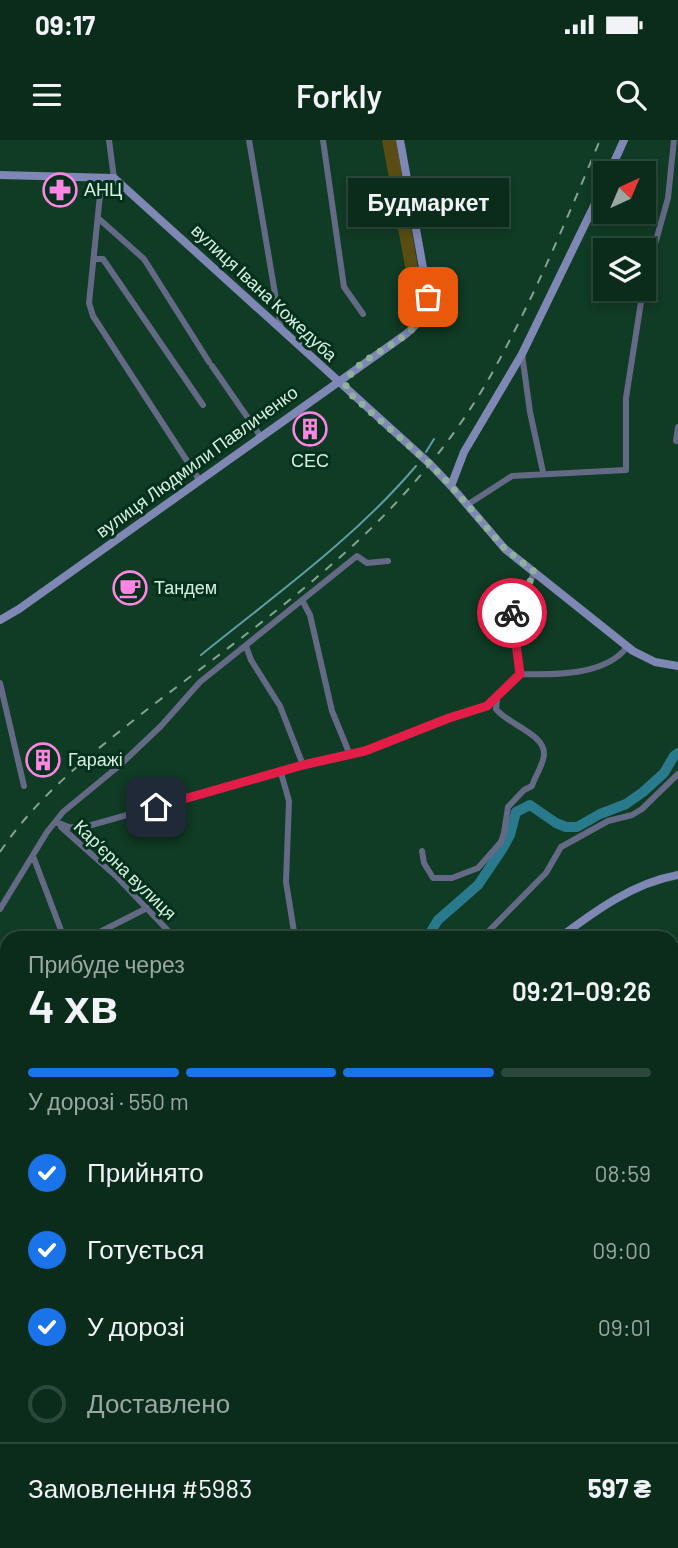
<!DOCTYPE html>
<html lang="uk">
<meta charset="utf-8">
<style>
body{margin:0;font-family:Barlow,sans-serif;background:#153424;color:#f1f3f6;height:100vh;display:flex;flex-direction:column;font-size:26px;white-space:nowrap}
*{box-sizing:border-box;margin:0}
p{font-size:23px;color:#9aa7a3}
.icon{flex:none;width:38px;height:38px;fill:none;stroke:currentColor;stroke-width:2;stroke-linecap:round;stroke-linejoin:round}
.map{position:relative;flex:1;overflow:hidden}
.panel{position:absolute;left:0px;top:791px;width:679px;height:618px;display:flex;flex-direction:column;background:#0c2c1b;border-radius:21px 21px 0 0;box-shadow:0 4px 10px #0003,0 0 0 2px #2c483a}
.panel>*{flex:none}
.needle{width:46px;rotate:44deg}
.controls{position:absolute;left:593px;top:21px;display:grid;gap:14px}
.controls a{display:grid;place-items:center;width:63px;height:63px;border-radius:0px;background:#0c2c1b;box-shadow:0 4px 10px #0003,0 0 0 2px #2c483a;font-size:35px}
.pin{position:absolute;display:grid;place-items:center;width:60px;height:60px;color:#fff;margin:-30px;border-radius:14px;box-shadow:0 4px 10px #0006}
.courier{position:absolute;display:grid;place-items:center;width:70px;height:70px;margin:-35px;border:5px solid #e11d48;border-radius:50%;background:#fff;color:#222;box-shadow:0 2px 9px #0007}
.bubble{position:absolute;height:49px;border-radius:0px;background:#0c2c1b;box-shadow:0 4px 10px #0003,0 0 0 2px #2c483a;font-size:23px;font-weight:600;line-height:49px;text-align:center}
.headline em{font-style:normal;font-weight:600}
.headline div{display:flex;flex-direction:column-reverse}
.headline{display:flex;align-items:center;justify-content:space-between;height:119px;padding:0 28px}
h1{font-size:46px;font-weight:600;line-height:52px}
.bar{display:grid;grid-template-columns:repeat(4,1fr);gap:10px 7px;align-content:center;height:84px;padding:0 28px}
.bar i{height:9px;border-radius:5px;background:#2c483a}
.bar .active{background:#1a73e8}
.bar p{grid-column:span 4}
.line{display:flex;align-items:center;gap:18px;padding:0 28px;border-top:2px solid #2c483a}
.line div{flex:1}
ol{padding:0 28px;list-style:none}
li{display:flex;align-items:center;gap:21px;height:77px}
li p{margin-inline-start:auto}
li .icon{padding:7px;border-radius:50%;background:#1a73e8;color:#fff;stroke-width:4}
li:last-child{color:#9aa7a3}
li i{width:38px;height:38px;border:4px solid #2c483a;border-radius:50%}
.status{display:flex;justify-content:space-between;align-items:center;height:49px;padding:0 35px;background:#0c2c1b;direction:ltr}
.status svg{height:19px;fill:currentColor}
header{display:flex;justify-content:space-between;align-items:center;height:91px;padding:0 28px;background:#0c2c1b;font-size:32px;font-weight:600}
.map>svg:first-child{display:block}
.green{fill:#5a4d13}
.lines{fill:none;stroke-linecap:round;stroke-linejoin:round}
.stream{stroke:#5e9da6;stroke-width:2}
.river{stroke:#2a7a8d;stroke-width:10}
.street{stroke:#646986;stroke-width:6}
.secondary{stroke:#7f87b5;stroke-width:8}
.rail{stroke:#85a492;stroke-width:2;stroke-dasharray:9 9;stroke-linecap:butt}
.done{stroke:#92b09e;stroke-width:7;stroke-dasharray:0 12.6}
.route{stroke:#e11d48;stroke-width:9}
.labels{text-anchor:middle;stroke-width:6;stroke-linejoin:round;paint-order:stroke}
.poi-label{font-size:18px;fill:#d8efe0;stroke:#03311b;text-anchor:start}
.street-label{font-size:18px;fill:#d8efe0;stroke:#03311b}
</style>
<div class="status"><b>09:17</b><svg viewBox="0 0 49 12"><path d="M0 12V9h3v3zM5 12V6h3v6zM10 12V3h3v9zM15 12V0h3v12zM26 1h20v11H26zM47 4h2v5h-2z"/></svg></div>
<header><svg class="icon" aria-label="menu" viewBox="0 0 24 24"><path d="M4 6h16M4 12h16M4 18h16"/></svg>Forkly<svg class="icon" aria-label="search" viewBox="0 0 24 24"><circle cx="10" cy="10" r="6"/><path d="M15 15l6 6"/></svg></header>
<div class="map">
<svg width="678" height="1408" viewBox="0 0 678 1408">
<rect width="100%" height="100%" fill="#103b24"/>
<path class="green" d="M382,0H396L423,156L422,164L416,173L413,171Z"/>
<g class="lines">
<path class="stream" d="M426,312L434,299
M201,515C275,455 354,399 416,326"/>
<path class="river" d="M427,798L438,780L478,745L503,708L510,695L516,672L530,665L556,683L566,687H577L600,674L626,664L643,652L664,633L674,616L678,613
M0,1047L7,1051"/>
<path class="street" d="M109,0L114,38L100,55L89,163L93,176L200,341
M249,0L281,189
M323,0L344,147L363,174
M98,78L144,119L209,222
M94,119H103L203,265
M644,143L668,58L674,0
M522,214L530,272L543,332
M212,226L261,297
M676,301L678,287
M467,365L512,336L626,330V258L643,149
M302,460L310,475L332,571L350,615
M246,506L251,520L280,566L303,625
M520,534C553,535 605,536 627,507
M0,543L24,646
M281,633L289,661L286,742L295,798
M56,682L69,687L81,688L303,625L365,611L448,578L487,566L520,534L512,462L527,447L535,432
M61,687L116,736L175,798
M422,711L424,723L433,738H452L478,728L501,702L504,693L508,667L524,650L532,646C535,636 544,624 544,614C545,594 507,584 496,569L497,559
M33,716L64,798
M0,769L47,692L63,672L120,625L161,586L200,542L357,416L367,423L388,421
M88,798L147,768
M482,798L546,733L561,707L608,681L632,675L642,669L678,634
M0,827L7,826
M0,892L7,891
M0,1083L7,1081
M0,1156L7,1148
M0,1192L7,1215
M672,1201L678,1208
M672,1222L678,1217
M672,1243L678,1249
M672,1262L678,1256
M672,1347L678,1355
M59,1402L61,1408
M518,1402L523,1408"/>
<path class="secondary" d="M609,33L624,0
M0,35L114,38L430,324L451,346L505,409L633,511L655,522L678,526
M451,346L464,312L522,214L606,41
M0,480L19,469L406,194C421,182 429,170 427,150L400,0
M559,798C595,771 633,743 678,735
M583,1402L589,1408"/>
<path class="rail" d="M0,712C38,655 91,614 144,572C206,524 272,477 331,425C394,371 450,307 491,235C533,160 567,79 600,0"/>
</g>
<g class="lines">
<path class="done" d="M428,157C427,204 349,213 346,246L348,252L430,324L451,346L505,409L535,432L527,447L512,462V473"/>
<path class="route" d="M156,667L303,625L365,611L449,578L487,566L520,534L512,473"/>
</g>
<defs>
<symbol id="pharmacy-ring" viewBox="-11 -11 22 22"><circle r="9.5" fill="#03311b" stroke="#fd86e2" stroke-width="1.5"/><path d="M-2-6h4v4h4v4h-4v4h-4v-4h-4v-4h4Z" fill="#fd86e2"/></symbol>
<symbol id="building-ring" viewBox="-11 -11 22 22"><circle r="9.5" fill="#03311b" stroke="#fd86e2" stroke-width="1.5"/><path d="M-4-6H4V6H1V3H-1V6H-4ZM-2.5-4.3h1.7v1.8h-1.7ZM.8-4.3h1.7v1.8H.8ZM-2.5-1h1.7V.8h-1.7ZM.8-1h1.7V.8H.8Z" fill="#fd86e2"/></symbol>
<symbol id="cafe-ring" viewBox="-11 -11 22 22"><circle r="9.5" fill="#03311b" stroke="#fd86e2" stroke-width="1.5"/><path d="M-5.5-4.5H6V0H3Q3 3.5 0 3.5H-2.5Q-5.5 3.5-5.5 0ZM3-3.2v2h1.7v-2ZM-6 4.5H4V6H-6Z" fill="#fd86e2"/></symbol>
</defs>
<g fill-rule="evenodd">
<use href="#pharmacy-ring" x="41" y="31" width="38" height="38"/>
<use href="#building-ring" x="291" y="270" width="38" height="38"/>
<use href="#cafe-ring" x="111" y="429" width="38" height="38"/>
<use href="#building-ring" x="24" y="601" width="38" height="38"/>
</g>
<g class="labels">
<g class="poi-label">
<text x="84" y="56">АНЦ</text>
<text x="310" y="327" text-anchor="middle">СЕС</text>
<text x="154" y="454">Тандем</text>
<text x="68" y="626">Гаражі</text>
</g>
<g class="street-label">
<text transform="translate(264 153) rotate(43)" y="6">вулиця Івана Кожедуба</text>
<text transform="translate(197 322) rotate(-36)" y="6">вулиця Людмили Павличенко</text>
<text transform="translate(125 730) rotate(44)" y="6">Карʼєрна вулиця</text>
</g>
</g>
</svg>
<div class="controls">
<a><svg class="needle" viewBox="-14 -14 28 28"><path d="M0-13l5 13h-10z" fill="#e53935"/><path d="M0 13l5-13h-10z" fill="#9aa7a3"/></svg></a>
<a><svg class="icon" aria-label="layers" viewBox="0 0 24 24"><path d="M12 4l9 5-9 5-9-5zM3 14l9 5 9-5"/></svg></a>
</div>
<div class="pin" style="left:428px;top:157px;background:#ea580c"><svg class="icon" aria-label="bag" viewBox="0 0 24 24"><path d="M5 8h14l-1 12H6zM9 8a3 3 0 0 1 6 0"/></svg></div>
<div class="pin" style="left:156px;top:667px;background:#1f2937"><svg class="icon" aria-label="home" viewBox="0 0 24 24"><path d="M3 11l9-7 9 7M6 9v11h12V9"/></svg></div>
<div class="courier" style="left:512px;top:473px"><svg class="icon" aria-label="bike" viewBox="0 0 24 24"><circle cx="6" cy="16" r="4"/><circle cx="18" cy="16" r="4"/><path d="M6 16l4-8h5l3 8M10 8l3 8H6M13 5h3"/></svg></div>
<div class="bubble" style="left:348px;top:38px;width:161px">Будмаркет</div>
<section class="panel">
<div class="headline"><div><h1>4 хв</h1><p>Прибуде через</p></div><em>09:21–09:26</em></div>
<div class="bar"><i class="active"></i><i class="active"></i><i class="active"></i><i></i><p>У дорозі · 550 m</p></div>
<ol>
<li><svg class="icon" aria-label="check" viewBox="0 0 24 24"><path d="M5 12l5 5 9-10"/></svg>Прийнято<p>08:59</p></li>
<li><svg class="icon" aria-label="check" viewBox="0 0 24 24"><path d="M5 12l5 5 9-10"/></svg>Готується<p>09:00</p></li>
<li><svg class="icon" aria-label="check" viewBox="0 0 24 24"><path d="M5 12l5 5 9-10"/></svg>У дорозі<p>09:01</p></li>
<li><i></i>Доставлено</li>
</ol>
<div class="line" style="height:91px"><div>Замовлення #5983</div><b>597 ₴</b></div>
</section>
</div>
